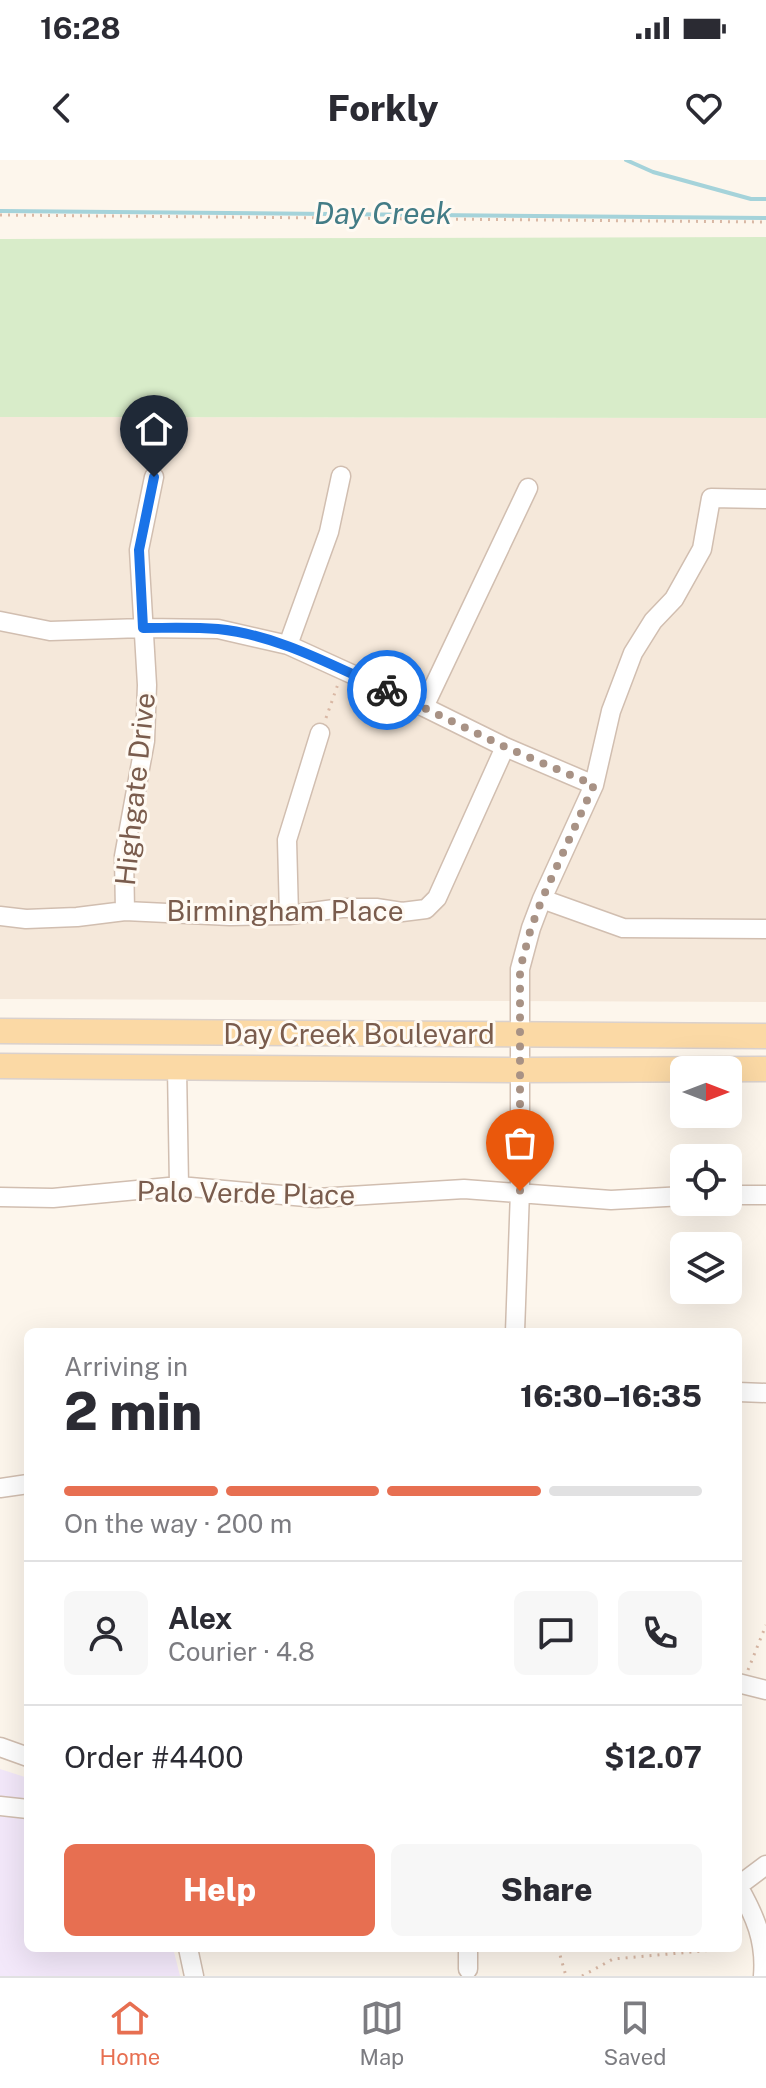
<!DOCTYPE html>
<meta charset="utf-8">
<style>
body{margin:0;font-family:"Public Sans",sans-serif;background:#f7f7f7;color:#2b2b33;height:100vh;display:flex;flex-direction:column;font-size:30px;white-space:nowrap}
*{box-sizing:border-box;margin:0}
p{font-size:26px;color:#7c7c81}
.icon{flex:none;width:44px;height:44px;fill:none;stroke:currentColor;stroke-width:2;stroke-linecap:round;stroke-linejoin:round}
.map{position:relative;flex:1;overflow:hidden}
.panel{position:absolute;left:24px;top:1168px;width:718px;height:624px;display:flex;flex-direction:column;background:#fff;border-radius:12px;box-shadow:0 8px 32px #0002}
.panel>*{flex:none}
.needle{width:52px;rotate:90deg}
.controls{position:absolute;left:670px;top:896px;display:grid;gap:16px}
.controls a{display:grid;place-items:center;width:72px;height:72px;border-radius:12px;background:#fff;box-shadow:0 8px 32px #0002;font-size:40px}
.pin{position:absolute;display:grid;place-items:center;width:68px;height:68px;color:#fff;margin:-82px -34px;border-radius:50% 50% 50% 0;rotate:-45deg;box-shadow:0 0 8px #0007}
.pin .icon{rotate:45deg}
.courier{position:absolute;display:grid;place-items:center;width:80px;height:80px;margin:-40px;border:6px solid #1a73e8;border-radius:50%;background:#fff;color:#222;box-shadow:0 2px 10px #0007}
.headline em{font-style:normal;font-weight:800}
.headline div{display:flex;flex-direction:column-reverse}
.headline{display:flex;align-items:center;justify-content:space-between;height:136px;padding:0 40px}
h1{font-size:52px;font-weight:800;line-height:60px}
.bar{display:grid;grid-template-columns:repeat(4,1fr);gap:12px 8px;align-content:center;height:96px;padding:0 40px}
.bar i{height:10px;border-radius:6px;background:#e1e1e2}
.bar .current{background:#e76f51}
.bar p{grid-column:span 4}
.line{display:flex;align-items:center;gap:20px;padding:0 40px;border-top:2px solid #e1e1e2}
.line div{flex:1}
.round{display:grid;place-items:center;flex:none;width:84px;height:84px;border-radius:12px;background:#f7f7f7}
.primary-button{display:flex;gap:16px;margin-top:auto;padding:16px 40px}
.primary-button a{flex:1;height:92px;border-radius:12px;background:#e76f51;color:#fff;font-size:32px;font-weight:800;line-height:92px;text-align:center}
.primary-button a+a{background:#f7f7f7;color:#2b2b33}
.status{display:flex;justify-content:space-between;align-items:center;height:56px;padding:0 40px;background:#fff;direction:ltr}
.status svg{height:22px;fill:currentColor}
header{display:flex;justify-content:space-between;align-items:center;height:104px;padding:0 40px;background:#fff;font-size:36px;font-weight:800}
.menu{display:flex;justify-content:space-around;align-items:center;height:112px;border-top:2px solid #e1e1e2;background:#fff;font-size:22px;color:#7c7c81}
.menu a{display:grid;justify-items:center;gap:4px}
.menu .current{color:#e76f51}
.map>svg:first-child{display:block}
.residential{fill:#f5e8da}
.education{fill:#f3e8fa}
.green{fill:#d8ecc9}
.lines{fill:none;stroke-linecap:round;stroke-linejoin:round}
.stream{stroke:#a5d3da;stroke-width:4}
.minor-casing{stroke:#d1beb0;stroke-width:21}
.major-casing{stroke:#dad1cd;stroke-width:27}
.path{stroke:#d9b8a5;stroke-width:3;stroke-dasharray:2 6;stroke-linecap:butt}
.minor{stroke:#fff;stroke-width:18}
.major{stroke:#fbd9a5;stroke-width:24}
.done{stroke:#a89285;stroke-width:8;stroke-dasharray:0 14.4}
.route{stroke:#1a73e8;stroke-width:10}
.labels{text-anchor:middle;stroke-width:6;stroke-linejoin:round;paint-order:stroke}
.street-label{font-size:28px;fill:#7a5c4d;stroke:#fffaf3}
.water-label{font-size:30px;font-style:italic;fill:#437c86;stroke:#fffaf3}
</style>
<div class="status"><b>16:28</b><svg viewBox="0 0 49 12"><path d="M0 12V9h3v3zM5 12V6h3v6zM10 12V3h3v9zM15 12V0h3v12zM26 1h20v11H26zM47 4h2v5h-2z"/></svg></div>
<header><svg class="icon" aria-label="back" viewBox="0 0 24 24"><path d="M15 5l-7 7 7 7"/></svg>Forkly<svg class="icon" aria-label="heart" viewBox="0 0 24 24"><path d="M12 20l-8-8c-3-5 5-10 8-4 3-6 11-1 8 4z"/></svg></header>
<div class="map">
<svg width="766" height="1816" viewBox="0 0 766 1816">
<rect width="100%" height="100%" fill="#fdf6ec"/>
<path class="residential" d="M0,257L766,258V842L0,839Z"/>
<path class="education" d="M0,1609L28,1618V1788H173L180,1816H0Z"/>
<path class="green" d="M766,77V258L0,257V79Z"/>
<g class="lines">
<path class="stream" d="M626,0L653,12L751,39H766
M0,51L766,58"/>
<defs>
<path id="minor" d="M0,461L50,471L143,468L218,469L288,485L424,547L505,587L594,625
M288,485L329,372L341,316
M424,547L528,328
M542,739L623,768L766,769
M125,751L124,696L145,581L147,525L139,390L154,317
M289,755L287,680L320,573
M0,756L26,759L77,757L125,751L230,756L289,755L342,748H376L402,752L426,749L437,738L505,587
M177,908L179,1026
M728,1035H766
M0,1037L53,1038L179,1026L317,1038L464,1029L611,1040L684,1036
M515,1172L520,1031V809L531,768L542,739L594,625L611,551L633,493L653,461L674,439L702,389L711,338L766,339
M738,1232L766,1233
M0,1328L28,1324
M738,1523L766,1530
M0,1587L28,1597
M0,1646L28,1649
M738,1726C755,1756 766,1781 763,1816
M738,1726L766,1705
M188,1788L194,1816
M468,1788V1809"/>
<path id="major" d="M0,871L766,876
M0,906L521,910L766,909"/>
</defs>
<use href="#minor" class="minor-casing"/>
<use href="#major" class="major-casing"/>
<path class="path" d="M0,55L766,62
M326,558L338,524
M748,1510L766,1465
M558,1788L566,1816
M582,1816L613,1799L736,1788"/>
<use href="#minor" class="minor"/>
<use href="#major" class="major"/>
</g>
<g class="lines">
<path class="done" d="M387,530L505,587L594,625L542,739L531,768L520,809V1031"/>
<path class="route" d="M154,317L139,390L143,468C168,468 193,467 218,469C278,475 333,506 387,530"/>
</g>
<g class="labels">
<g class="street-label">
<text transform="translate(135 629) rotate(-84)" y="10">Highgate Drive</text>
<text x="285" y="761">Birmingham Place</text>
<text x="359" y="884">Day Creek Boulevard</text>
<text transform="translate(246 1033) rotate(1)" y="10">Palo Verde Place</text>
</g>
<g class="water-label">
<text x="383" y="64">Day Creek</text>
</g>
</g>
</svg>
<div class="controls">
<a><svg class="needle" viewBox="-14 -14 28 28"><path d="M0-13l5 13h-10z" fill="#e53935"/><path d="M0 13l5-13h-10z" fill="#7c7c81"/></svg></a>
<a><svg class="icon" aria-label="locate" viewBox="0 0 24 24"><circle cx="12" cy="12" r="6"/><path d="M12 2v4M12 18v4M2 12h4M18 12h4"/></svg></a>
<a><svg class="icon" aria-label="layers" viewBox="0 0 24 24"><path d="M12 4l9 5-9 5-9-5zM3 14l9 5 9-5"/></svg></a>
</div>
<div class="pin" style="left:520px;top:1031px;background:#ea580c"><svg class="icon" aria-label="bag" viewBox="0 0 24 24"><path d="M5 8h14l-1 12H6zM9 8a3 3 0 0 1 6 0"/></svg></div>
<div class="pin" style="left:154px;top:317px;background:#1f2937"><svg class="icon" aria-label="home" viewBox="0 0 24 24"><path d="M3 11l9-7 9 7M6 9v11h12V9"/></svg></div>
<div class="courier" style="left:387px;top:530px"><svg class="icon" aria-label="bike" viewBox="0 0 24 24"><circle cx="6" cy="16" r="4"/><circle cx="18" cy="16" r="4"/><path d="M6 16l4-8h5l3 8M10 8l3 8H6M13 5h3"/></svg></div>
<section class="panel">
<div class="headline"><div><h1>2 min</h1><p>Arriving in</p></div><em>16:30–16:35</em></div>
<div class="bar"><i class="current"></i><i class="current"></i><i class="current"></i><i></i><p>On the way · 200 m</p></div>
<div class="line" style="height:144px"><a class="round"><svg class="icon" aria-label="person" viewBox="0 0 24 24"><circle cx="12" cy="8" r="4"/><path d="M4 21q1-7 8-7t8 7"/></svg></a><div><b>Alex</b><p>Courier · 4.8</p></div><a class="round"><svg class="icon" aria-label="chat" viewBox="0 0 24 24"><path d="M4 5h16v11H9l-5 4z"/></svg></a><a class="round"><svg class="icon" aria-label="phone" viewBox="0 0 24 24"><path d="M5 4h4l2 5-3 2q2 4 5 5l2-3 5 2v4C11 20 4 13 5 4z"/></svg></a></div>
<div class="line" style="height:104px"><div>Order #4400</div><b>$12.07</b></div>
<div class="primary-button"><a>Help</a><a>Share</a></div>
</section>
</div>
<nav class="menu">
<a class="current"><svg class="icon" aria-label="home" viewBox="0 0 24 24"><path d="M3 11l9-7 9 7M6 9v11h12V9"/></svg>Home</a>
<a><svg class="icon" aria-label="map" viewBox="0 0 24 24"><path d="M3 6l6-2 6 2 6-2v14l-6 2-6-2-6 2zM9 4v14M15 6v14"/></svg>Map</a>
<a><svg class="icon" aria-label="saved" viewBox="0 0 24 24"><path d="M7 4h10v16l-5-4-5 4z"/></svg>Saved</a>
</nav>
